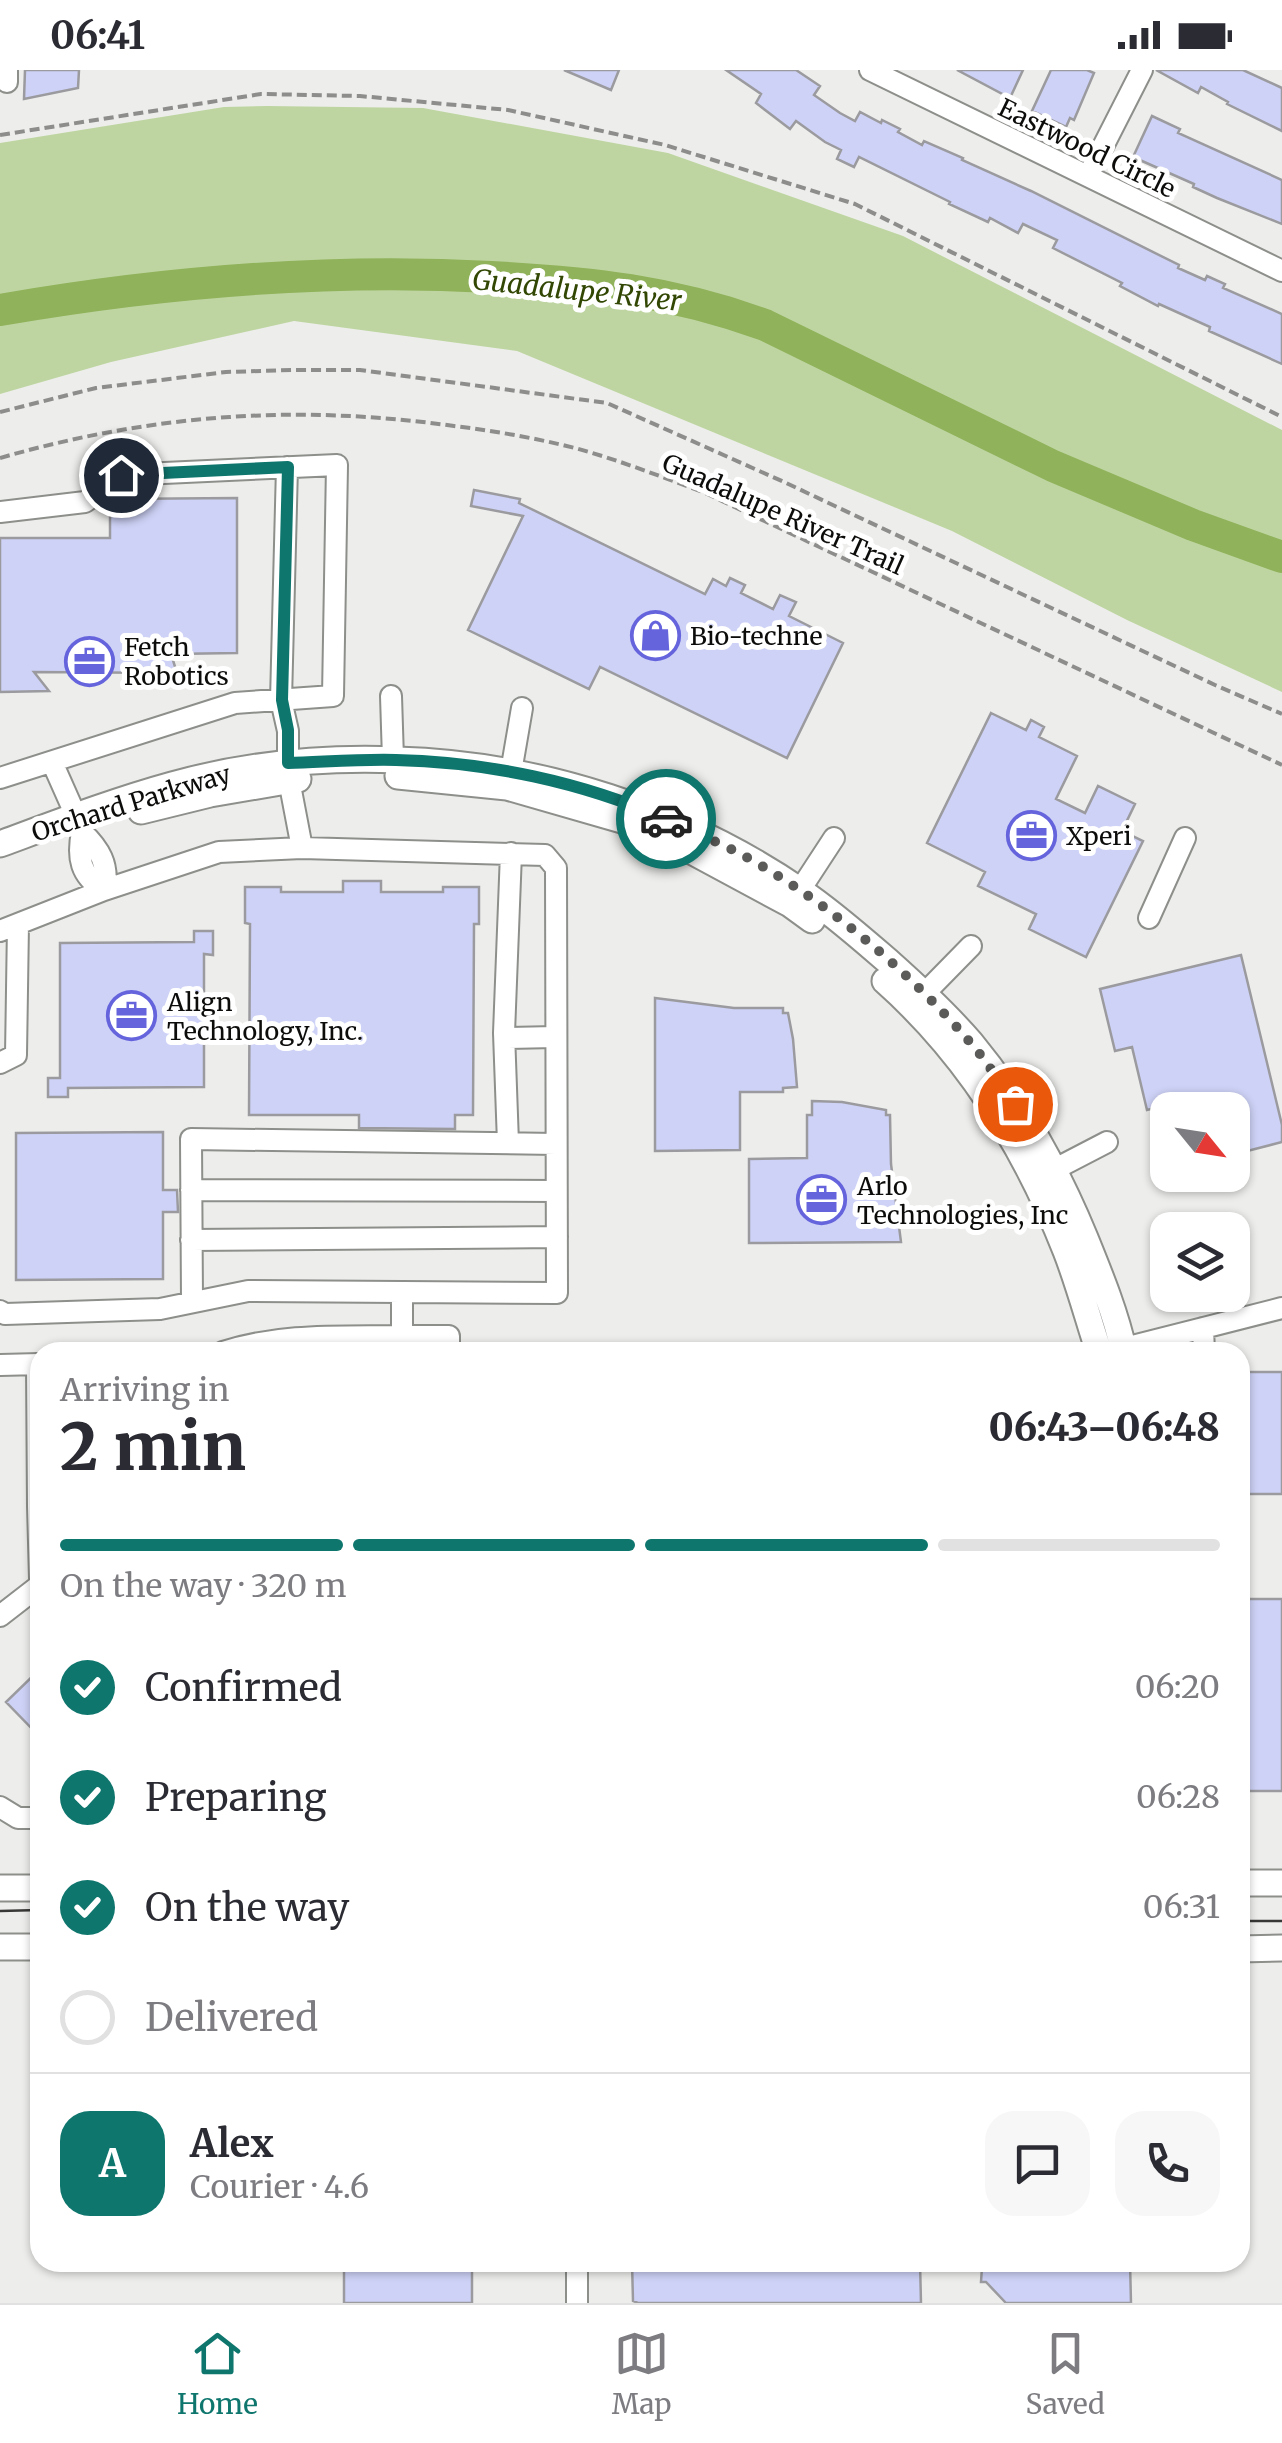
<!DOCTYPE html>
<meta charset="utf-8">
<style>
body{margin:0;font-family:Merriweather,serif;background:#f7f7f7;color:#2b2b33;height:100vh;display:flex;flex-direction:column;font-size:38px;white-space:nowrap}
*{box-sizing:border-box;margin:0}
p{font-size:32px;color:#7c7c81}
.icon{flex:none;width:55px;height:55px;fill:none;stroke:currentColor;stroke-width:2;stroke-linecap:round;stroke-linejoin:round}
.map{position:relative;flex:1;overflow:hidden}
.details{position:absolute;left:30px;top:1272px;width:1220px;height:930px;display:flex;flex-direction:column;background:#fff;border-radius:30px;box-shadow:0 2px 8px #0004}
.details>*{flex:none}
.needle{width:65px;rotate:120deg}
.buttons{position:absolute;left:1150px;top:1022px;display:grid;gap:20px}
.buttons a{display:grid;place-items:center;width:100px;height:100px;border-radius:20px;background:#fff;box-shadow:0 2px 8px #0004;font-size:50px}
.pin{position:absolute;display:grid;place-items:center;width:85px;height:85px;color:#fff;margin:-42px;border:5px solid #fff;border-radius:50%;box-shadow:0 2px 10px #0007}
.courier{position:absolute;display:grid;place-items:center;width:100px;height:100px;margin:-50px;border:8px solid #0f766e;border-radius:50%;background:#fff;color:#222;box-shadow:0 2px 12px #0007}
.head em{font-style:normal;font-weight:800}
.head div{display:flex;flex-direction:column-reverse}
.head{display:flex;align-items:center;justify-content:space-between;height:170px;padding:0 30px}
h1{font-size:65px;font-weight:800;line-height:75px}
.bar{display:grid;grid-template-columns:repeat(4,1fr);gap:15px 10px;align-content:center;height:120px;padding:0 30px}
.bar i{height:12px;border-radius:8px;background:#e1e1e2}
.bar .selected{background:#0f766e}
.bar p{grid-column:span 4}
.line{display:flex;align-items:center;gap:25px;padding:0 30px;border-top:2px solid #e1e1e2}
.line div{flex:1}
.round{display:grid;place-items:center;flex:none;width:105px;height:105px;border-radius:30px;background:#f7f7f7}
ol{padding:0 30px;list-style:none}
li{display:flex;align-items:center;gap:30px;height:110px}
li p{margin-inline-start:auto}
li .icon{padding:10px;border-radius:50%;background:#0f766e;color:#fff;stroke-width:4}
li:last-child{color:#7c7c81}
li i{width:55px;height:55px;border:5px solid #e1e1e2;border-radius:50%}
.status{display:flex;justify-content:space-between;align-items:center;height:70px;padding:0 50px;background:#fff;direction:ltr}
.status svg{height:28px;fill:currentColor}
.menu{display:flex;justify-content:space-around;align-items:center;height:140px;border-top:2px solid #e1e1e2;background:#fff;font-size:28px;color:#7c7c81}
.menu a{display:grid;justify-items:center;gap:5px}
.menu .selected{color:#0f766e}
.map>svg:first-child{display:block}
.green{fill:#bed5a1}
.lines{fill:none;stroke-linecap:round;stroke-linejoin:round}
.river{stroke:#90b25a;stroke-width:32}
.building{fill:#ced2f6;stroke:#9b9b9f;stroke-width:2.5}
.minor-casing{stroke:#8d8f8b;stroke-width:24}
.major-casing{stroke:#8d8f8b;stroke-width:29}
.path{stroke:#8d8d8b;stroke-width:4;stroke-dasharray:10 5;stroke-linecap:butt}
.minor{stroke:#fff;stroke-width:20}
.major{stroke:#fff;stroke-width:25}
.tram{stroke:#383937;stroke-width:2.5}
.done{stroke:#5b5b59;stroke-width:10;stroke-dasharray:0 18}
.route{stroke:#0f766e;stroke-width:12}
.labels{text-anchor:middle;stroke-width:10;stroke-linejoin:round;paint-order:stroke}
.street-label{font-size:25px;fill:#0c0c0b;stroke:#fff}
.poi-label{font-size:25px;fill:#0c0c0b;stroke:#fff;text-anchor:start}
.water-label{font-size:28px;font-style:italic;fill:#324704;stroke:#fff}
</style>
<div class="status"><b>06:41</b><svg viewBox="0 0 49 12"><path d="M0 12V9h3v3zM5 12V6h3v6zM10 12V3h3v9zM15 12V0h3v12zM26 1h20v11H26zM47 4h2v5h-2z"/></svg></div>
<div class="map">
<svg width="1282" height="2233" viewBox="0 0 1282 2233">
<rect width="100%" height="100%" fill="#edeeeb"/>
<path class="green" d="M267,36L423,38L668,83L903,166L1282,360V622L1127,550L952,461L517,281L294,251L111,292L0,324V73L224,37Z"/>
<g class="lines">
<path class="river" d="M0,240C162,212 326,198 491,207C589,212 672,221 765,255L1053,396L1193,455L1282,487"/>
</g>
<path class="building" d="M25,0H79L78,18L24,29Z
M564,0H619L611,20Z
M726,0H796L820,16L814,25L840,43L855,51L860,42L881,53L882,50L900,59L898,62L922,75L924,71L963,88L962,90L1031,121L1179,195L1178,198L1205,210L1207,206L1225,214L1223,218L1282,244V294L1209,261L1210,257L1159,234L1158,236L1120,216L1122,213L1053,178L1057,170L1023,154L1018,163L990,148L988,152L949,134L950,132L859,87L854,97L837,89L841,80L825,72L796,51L790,59L756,33L761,24Z
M957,0H1023L1010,28Z
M1051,0H1087L1094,3L1074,50L1070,48L1066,57L1032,41Z
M1156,0H1243L1282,18V61L1227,34L1228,32L1201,17L1198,23Z
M1152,46L1180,59L1178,63L1282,110V154L1217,128L1193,117L1194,114L1133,87Z
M474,420L520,429L519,433L705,524L713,509L726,516L730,508L745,515L741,523L773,539L780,525L796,532L789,546L843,573L787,688L600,597L589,619L468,560L523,446L471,436Z
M237,428V583L171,584L177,603L34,602L49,621L0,622V468H110V431L111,429Z
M991,643L1026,660L1031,650L1044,657L1039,667L1077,686L1056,729L1085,743L1098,716L1135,734L1122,761L1143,771L1086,887L1029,859L1036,844L978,816L985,802L927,773Z
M343,811H381V822H443V817H479V854H474L473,1045H455V1059L359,1058V1045H249L250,854L245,853V817H281V822H343Z
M194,861H213V885L204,884V1017L68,1018V1027H48V1008H60V873L194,872Z
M1241,885L1282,1055V1072L1232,1085V1040H1164L1163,1036L1147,1040L1132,977L1115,981L1100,919Z
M655,928L734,938H783V943H788L793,969L797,1017L783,1018V1022H740V1080L655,1081Z
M812,1031L842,1032L886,1040V1045H890L891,1094L901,1172L749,1173V1089L807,1088V1045H812Z
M163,1062V1120H177L178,1142H163V1209L16,1210V1063Z
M1241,1302H1282V1424H1241Z
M1241,1529H1282V1721H1242Z
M40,1599V1667L6,1632Z
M344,2192H472V2233H344Z
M632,2192H920L921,2233H638L633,2231Z
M986,2192H1130L1131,2233H1006L986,2212H981L982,2197Z"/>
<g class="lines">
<defs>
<path id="minor" d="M870,0L1282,201
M7,12V0
M1088,106L1142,0
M287,397L281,630L288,661V693
M0,442L85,432L121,405L337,395L333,626L235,633L0,708
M391,626L393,689
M52,692L76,746
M511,702L522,638
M82,762C99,778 110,795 104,820C80,806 77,787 82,762Z
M800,820L834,768
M1149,848L1185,768
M0,861L104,820L219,782L302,778
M924,924L971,876
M505,968L555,967
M0,993L16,985L18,854
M508,1073L504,963L511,783
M1055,1099L1107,1072
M191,1120L556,1121
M191,1170L557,1167
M192,1231L191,1069L556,1074
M0,1241L5,1244L160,1239L248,1221L402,1222
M1203,1258L1204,1282
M223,1282C281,1263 342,1267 402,1266V1222L557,1223L556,798L545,785L302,778L289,710
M402,1282V1266H449V1282
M1109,1282L1282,1238
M37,1294L38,1436L40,1438
M0,1295L40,1294
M38,1436L40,1509
M0,1546L40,1515
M0,1737L18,1748H40
M577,2192V2233"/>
<path id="major" d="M398,706L507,717L622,750L658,763L790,834L812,850
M141,741L210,724L298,709
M0,774C57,753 114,731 172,715C244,695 322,687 397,690C539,694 684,741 802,822C833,843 861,868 890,893C918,918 946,944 971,973C1019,1031 1056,1098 1085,1168C1100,1205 1116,1244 1124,1282
M885,911C967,984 1026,1079 1066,1181C1079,1214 1088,1249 1099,1282
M1240,1813H1282
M0,1818H40
M0,1877H40
M1240,1879L1282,1878"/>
</defs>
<use href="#minor" class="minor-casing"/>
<use href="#major" class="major-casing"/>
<path class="path" d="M0,65L261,24L360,26L508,40L665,75L855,134L1282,347
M0,342L96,318L226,302L293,300H360L607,333L784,412L1215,615L1282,644
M0,388C153,344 297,334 454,356C495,361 535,368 575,378C619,390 662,407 705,423L1282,695"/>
<use href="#minor" class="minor"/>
<use href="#major" class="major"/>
<path class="tram" d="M0,1841L40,1840
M1240,1851H1282"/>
</g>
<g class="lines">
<path class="done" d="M666,749C687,759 708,768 729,778C816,822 905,897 969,971C986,990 1000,1013 1015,1034"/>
<path class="route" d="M121,405L288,397L282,630L288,660V693C324,692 360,689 396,690C487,692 582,712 666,749"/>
</g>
<defs>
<symbol id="shop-ring" viewBox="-11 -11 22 22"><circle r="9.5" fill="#fff" stroke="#6564dd" stroke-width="1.5"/><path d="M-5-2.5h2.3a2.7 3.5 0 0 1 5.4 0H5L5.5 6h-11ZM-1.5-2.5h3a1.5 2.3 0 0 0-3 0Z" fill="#6564dd"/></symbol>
<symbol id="office-ring" viewBox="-11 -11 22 22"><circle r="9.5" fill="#fff" stroke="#6564dd" stroke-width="1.5"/><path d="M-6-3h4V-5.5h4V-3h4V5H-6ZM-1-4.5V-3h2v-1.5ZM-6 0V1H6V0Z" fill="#6564dd"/></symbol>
</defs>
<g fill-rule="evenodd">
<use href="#shop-ring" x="628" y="538" width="55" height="55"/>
<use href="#office-ring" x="62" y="564" width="55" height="55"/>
<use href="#office-ring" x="1004" y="738" width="55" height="55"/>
<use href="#office-ring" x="104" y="918" width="55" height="55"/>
<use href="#office-ring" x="794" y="1102" width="55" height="55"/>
</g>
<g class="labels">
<g class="street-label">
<text transform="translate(1087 78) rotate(26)" y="9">Eastwood Circle</text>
<text transform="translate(783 444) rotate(24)" y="9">Guadalupe River Trail</text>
<text transform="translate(131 733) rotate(-17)" y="9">Orchard Parkway</text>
</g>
<g class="poi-label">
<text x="690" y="575">Bio-techne</text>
<text x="124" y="586">Fetch<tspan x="124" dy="29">Robotics</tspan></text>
<text x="1066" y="775">Xperi</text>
<text x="167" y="941">Align<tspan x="167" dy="29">Technology, Inc.</tspan></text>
<text x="857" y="1125">Arlo<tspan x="857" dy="29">Technologies, Inc</tspan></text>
</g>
<g class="water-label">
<text transform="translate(577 220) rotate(6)" y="10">Guadalupe River</text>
</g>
</g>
</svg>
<div class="buttons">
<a><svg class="needle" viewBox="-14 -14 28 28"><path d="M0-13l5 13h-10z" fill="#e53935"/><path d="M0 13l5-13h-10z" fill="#7c7c81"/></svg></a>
<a><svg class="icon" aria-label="layers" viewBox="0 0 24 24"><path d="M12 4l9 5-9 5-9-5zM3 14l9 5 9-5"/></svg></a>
</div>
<div class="pin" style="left:1015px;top:1034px;background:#ea580c"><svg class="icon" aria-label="bag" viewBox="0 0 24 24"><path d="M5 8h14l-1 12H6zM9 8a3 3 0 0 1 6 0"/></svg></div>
<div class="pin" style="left:121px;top:405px;background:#1f2937"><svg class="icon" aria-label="home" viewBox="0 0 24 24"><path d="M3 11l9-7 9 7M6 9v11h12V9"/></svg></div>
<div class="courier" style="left:666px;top:749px"><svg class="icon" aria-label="car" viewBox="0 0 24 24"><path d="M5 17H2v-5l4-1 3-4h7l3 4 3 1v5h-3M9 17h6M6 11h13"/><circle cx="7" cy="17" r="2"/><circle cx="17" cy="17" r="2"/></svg></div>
<section class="details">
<div class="head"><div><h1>2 min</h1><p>Arriving in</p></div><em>06:43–06:48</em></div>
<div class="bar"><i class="selected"></i><i class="selected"></i><i class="selected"></i><i></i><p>On the way · 320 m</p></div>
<ol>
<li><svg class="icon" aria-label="check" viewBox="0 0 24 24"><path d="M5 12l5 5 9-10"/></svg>Confirmed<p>06:20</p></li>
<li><svg class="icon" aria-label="check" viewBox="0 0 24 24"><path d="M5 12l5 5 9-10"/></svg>Preparing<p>06:28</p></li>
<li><svg class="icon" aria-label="check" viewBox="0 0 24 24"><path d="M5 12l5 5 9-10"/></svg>On the way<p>06:31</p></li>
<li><i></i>Delivered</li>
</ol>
<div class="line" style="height:180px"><b class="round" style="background:#0f766e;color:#fff">A</b><div><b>Alex</b><p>Courier · 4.6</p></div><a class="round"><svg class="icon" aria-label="chat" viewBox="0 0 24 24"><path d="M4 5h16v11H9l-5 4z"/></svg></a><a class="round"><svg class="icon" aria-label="phone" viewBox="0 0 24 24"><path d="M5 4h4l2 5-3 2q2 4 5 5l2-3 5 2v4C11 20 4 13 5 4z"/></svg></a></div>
</section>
</div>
<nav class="menu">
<a class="selected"><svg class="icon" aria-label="home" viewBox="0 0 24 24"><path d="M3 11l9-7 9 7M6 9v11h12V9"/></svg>Home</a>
<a><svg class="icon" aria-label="map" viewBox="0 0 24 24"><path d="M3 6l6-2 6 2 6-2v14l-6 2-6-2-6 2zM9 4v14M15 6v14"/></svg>Map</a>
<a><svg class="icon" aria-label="saved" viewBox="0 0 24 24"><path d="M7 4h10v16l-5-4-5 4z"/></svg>Saved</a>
</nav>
